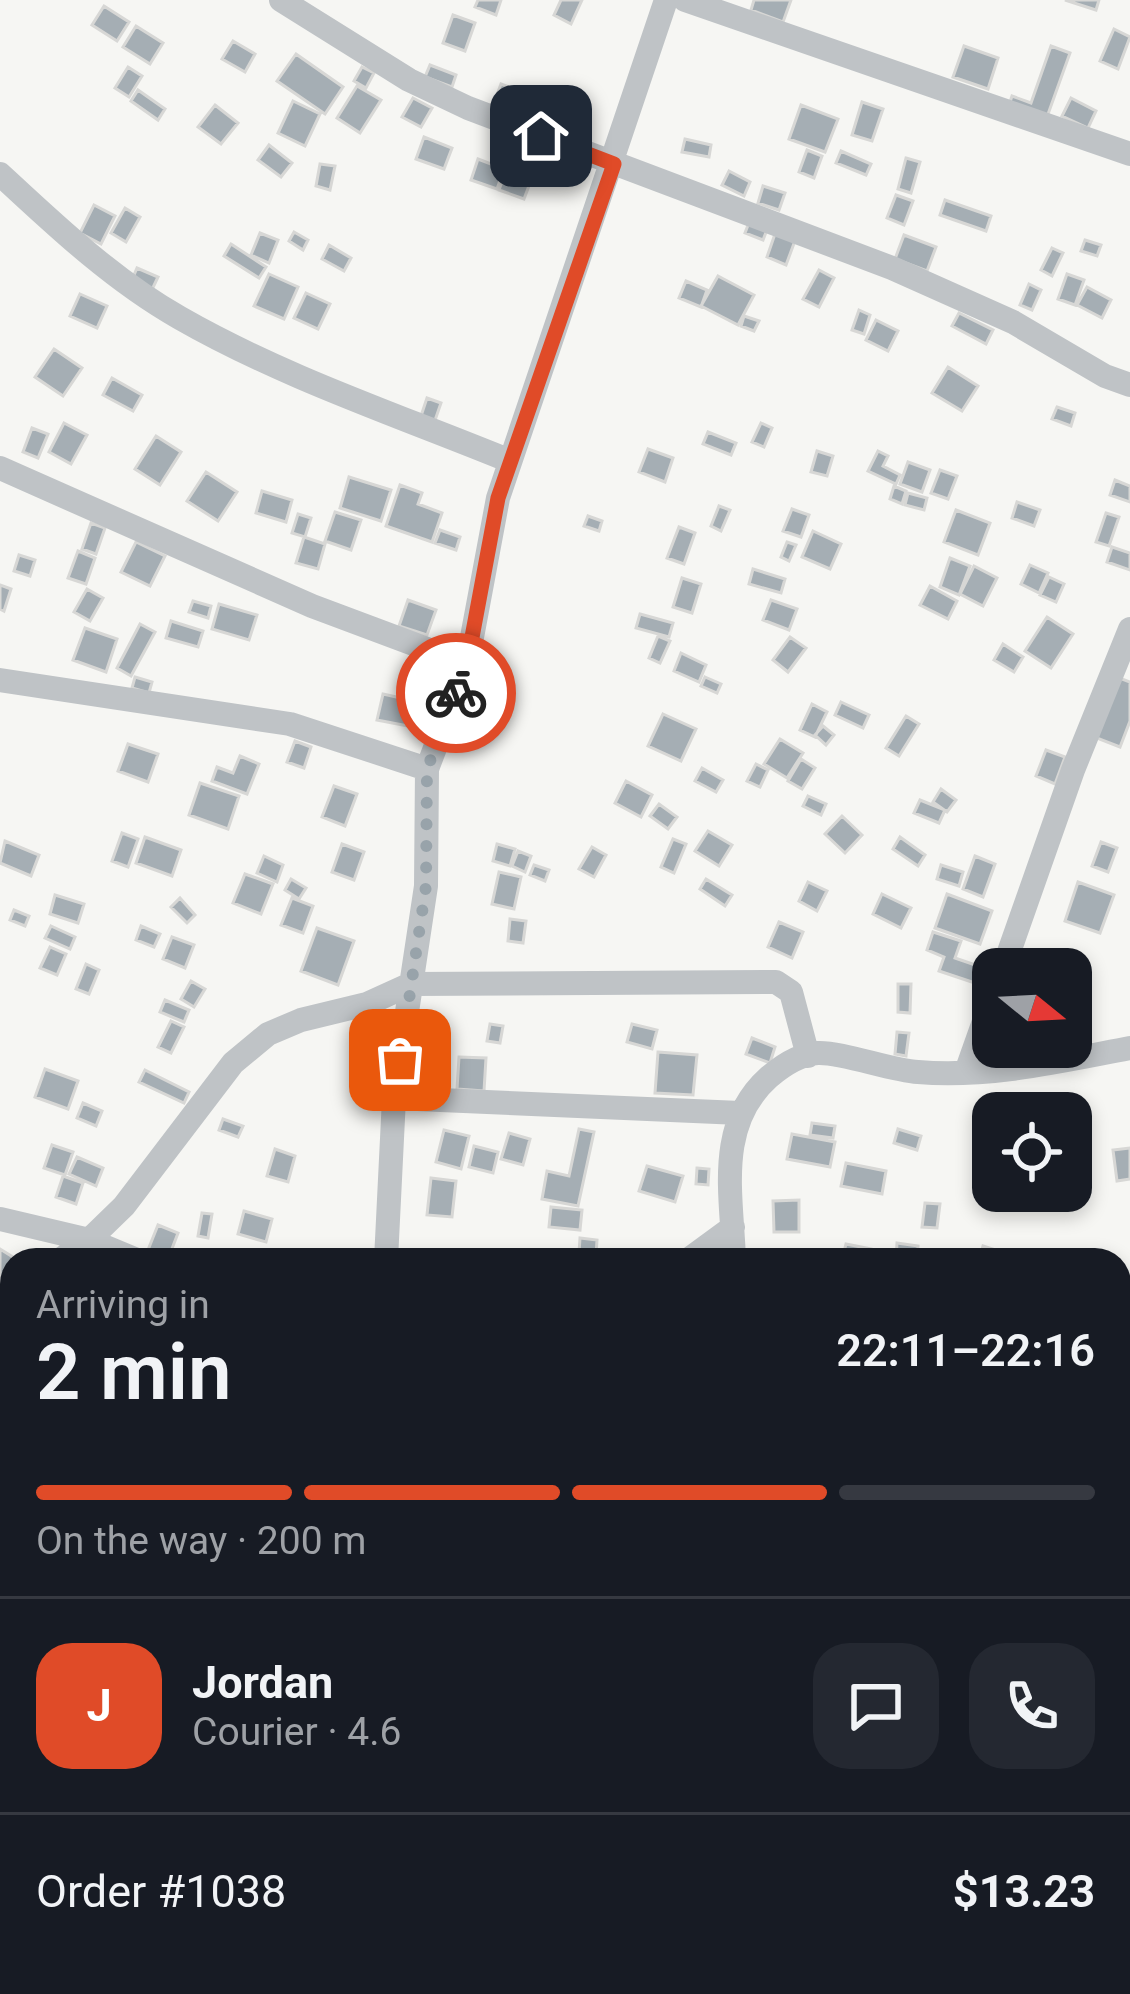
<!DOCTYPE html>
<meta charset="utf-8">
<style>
body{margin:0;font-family:Roboto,sans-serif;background:#242831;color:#f1f3f6;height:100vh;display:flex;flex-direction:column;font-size:45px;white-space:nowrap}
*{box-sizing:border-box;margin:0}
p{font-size:39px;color:#9ea1a6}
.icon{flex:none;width:66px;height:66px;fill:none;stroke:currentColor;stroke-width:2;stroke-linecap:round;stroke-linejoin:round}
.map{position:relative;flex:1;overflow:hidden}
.drawer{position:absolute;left:0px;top:1248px;width:1131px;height:747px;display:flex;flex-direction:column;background:#171b24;border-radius:36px 36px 0 0;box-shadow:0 6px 18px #0003}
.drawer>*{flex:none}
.needle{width:78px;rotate:108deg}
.controls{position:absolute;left:972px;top:948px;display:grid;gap:24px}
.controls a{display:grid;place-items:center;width:120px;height:120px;border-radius:24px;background:#171b24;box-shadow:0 6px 18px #0003;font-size:60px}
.pin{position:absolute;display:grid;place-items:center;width:102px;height:102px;color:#fff;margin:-51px;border-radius:24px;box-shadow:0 6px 18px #0006}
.courier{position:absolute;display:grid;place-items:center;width:120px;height:120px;margin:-60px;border:9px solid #e04b28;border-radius:50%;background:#fff;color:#222;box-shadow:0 3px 15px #0007}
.headline em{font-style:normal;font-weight:600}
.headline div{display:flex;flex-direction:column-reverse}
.headline{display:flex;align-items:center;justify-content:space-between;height:204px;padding:0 36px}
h1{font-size:78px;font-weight:600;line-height:90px}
.bar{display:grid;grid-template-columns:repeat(4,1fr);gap:18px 12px;align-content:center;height:144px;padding:0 36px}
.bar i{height:15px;border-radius:9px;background:#363941}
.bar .active{background:#e04b28}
.bar p{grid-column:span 4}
.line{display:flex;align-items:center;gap:30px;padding:0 36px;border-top:3px solid #363941}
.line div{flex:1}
.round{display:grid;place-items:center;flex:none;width:126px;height:126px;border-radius:36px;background:#242831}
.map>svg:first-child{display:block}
.building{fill:#a5aeb4;stroke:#d7d7d5;stroke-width:3}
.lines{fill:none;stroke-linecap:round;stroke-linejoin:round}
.street{stroke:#bfc3c6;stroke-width:24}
.done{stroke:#98a3aa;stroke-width:12;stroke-dasharray:0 21.6}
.route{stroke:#e04b28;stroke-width:15}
</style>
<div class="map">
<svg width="1130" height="1994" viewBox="0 0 1130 1994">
<rect width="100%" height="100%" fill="#f6f6f3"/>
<path class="building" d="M478,0H501L496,15L475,7Z
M561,0H582L571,24L554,15Z
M754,0H791L783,22L751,10Z
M1065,0H1099L1096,10Z
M104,6L129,22L117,41L92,25Z
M453,15L475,23L465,51L443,43Z
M136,26L163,43L150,64L123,47Z
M1114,29L1130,37L1118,69L1100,61Z
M233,41L255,54L245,72L222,59Z
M964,46L998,58L988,89L953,77Z
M1051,46L1070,53L1043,128L1006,114L1012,96L1031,103Z
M296,54L343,87L325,114L277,81Z
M430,65L456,75L452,87L425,77Z
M128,67L142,76L129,97L115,88Z
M362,67L374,73L366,88L354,81Z
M501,84L525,93L519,110L495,100Z
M357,86L381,100L360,133L337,118Z
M138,90L165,109L158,120L131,101Z
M413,98L432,108L421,127L402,117Z
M1071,98L1096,111L1088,128L1062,116Z
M293,101L320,114L305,146L278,133Z
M527,102L540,109L535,118L523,112Z
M862,102L883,109L872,141L852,135Z
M215,105L238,123L221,144L198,127Z
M801,105L838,119L825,152L789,139Z
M519,132L563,148L550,183L506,168Z
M424,137L452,148L444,169L416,159Z
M685,139L711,145L709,157L682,152Z
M269,145L292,163L281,177L258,160Z
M807,150L822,156L814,178L799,172Z
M841,151L871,164L866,175L836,163Z
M906,158L920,162L911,193L898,189Z
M478,159L504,169L497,189L471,180Z
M320,164L335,166L330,190L316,186Z
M729,171L750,182L744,196L722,185Z
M505,173L530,183L524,199L499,190Z
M763,186L785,193L779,210L758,203Z
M896,195L913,201L904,225L887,218Z
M945,200L991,216L986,231L940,215Z
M94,205L115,216L101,244L80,233Z
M125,208L140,217L126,242L111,233Z
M750,220L768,227L763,240L745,233Z
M776,231L796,238L786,265L767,257Z
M294,232L308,240L303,250L289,241Z
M260,233L278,240L269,263L251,255Z
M904,235L936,247L927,271L895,259Z
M1085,240L1101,245L1097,256L1081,251Z
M231,244L266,267L259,278L224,256Z
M329,245L351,258L344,271L322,259Z
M1052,248L1063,253L1052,276L1041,270Z
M137,268L158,277L149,296L129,287Z
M819,270L834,278L819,307L803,299Z
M269,274L298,287L284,319L254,306Z
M1067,274L1084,280L1075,305L1058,299Z
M718,276L754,295L738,325L701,306Z
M686,281L707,290L701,307L679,298Z
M1029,284L1041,290L1032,310L1020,305Z
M1087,287L1111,300L1102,318L1077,305Z
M306,293L330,304L318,329L294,318Z
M80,294L107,306L97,328L70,316Z
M859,310L870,315L864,334L852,330Z
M959,313L993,330L986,344L952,326Z
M744,316L759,321L754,331L741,326Z
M876,320L898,331L888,351L866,340Z
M54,349L82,368L63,396L35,377Z
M948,367L978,386L962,411L932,393Z
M112,378L142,395L133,411L103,395Z
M427,398L441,403L432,429L418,425Z
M1057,407L1075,413L1071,426L1052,419Z
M64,423L87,435L71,464L49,452Z
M761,423L772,428L764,447L752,442Z
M32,428L48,434L38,458L23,452Z
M708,432L736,443L731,455L703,444Z
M156,436L181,452L160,485L135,469Z
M648,449L673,458L665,482L639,472Z
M817,451L833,456L827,476L811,472Z
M878,451L888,456L883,466L900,475L896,484L868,471Z
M908,462L930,470L922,492L900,484Z
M940,470L957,476L948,499L931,493Z
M206,472L237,492L218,521L187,501Z
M349,477L391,490L381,521L340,508Z
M1115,480L1130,486V502L1110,495Z
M400,485L422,493L418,504L442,513L432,542L386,526Z
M894,486L906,491L902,504L890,499Z
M262,491L292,500L286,522L256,513Z
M908,493L927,498L924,510L905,505Z
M1017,502L1040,510L1034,526L1012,518Z
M719,506L730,510L721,531L711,526Z
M792,509L809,515L801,537L783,531Z
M956,510L990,523L978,555L944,542Z
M335,512L361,520L351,550L325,541Z
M1106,513L1119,517L1109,546L1096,542Z
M298,514L311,518L305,537L292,533Z
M588,516L602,521L599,531L584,526Z
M91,523L105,528L96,554L82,549Z
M679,527L695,533L684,564L667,558Z
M440,530L460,537L456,550L435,543Z
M813,531L841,544L830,569L802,557Z
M304,537L325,544L318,569L296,563Z
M136,542L165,556L150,586L121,572Z
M787,542L796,545L789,561L781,557Z
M1112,547L1130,553V570L1107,562Z
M78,551L95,558L86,584L68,578Z
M19,555L35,560L30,576L14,571Z
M950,558L970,566L959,595L940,587Z
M1030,565L1048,573L1039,593L1021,584Z
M974,566L997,578L983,606L960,594Z
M753,569L785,579L781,593L749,584Z
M1049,577L1064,584L1056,602L1040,595Z
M682,578L701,584L692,613L673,607Z
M0,585L11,589L4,611L0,609Z
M930,586L957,601L948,619L920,605Z
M87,589L103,598L90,621L74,612Z
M408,600L436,610L427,635L399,626Z
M771,600L797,609L789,630L763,620Z
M193,601L211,606L208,618L189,612Z
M219,604L257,615L249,640L212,629Z
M640,614L673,623L669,637L636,628Z
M1047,617L1073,634L1051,668L1025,651Z
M171,621L203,631L198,647L166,638Z
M140,624L155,632L131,676L117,668Z
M85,628L117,639L106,672L73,660Z
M658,636L670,641L660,663L649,658Z
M790,637L806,648L788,672L773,660Z
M1003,644L1023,657L1014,672L994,660Z
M681,653L706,665L699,682L674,671Z
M135,677L152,682L149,693L132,688Z
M705,677L721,684L717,693L701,686Z
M1117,677L1130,682V721L1120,747L1094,737Z
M383,694L414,701L408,726L377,720Z
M841,702L869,715L863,728L835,715Z
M812,704L827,712L815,737L800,730Z
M663,714L696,729L681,761L648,746Z
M906,716L919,724L899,756L886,748Z
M823,726L834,735L826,745L815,735Z
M780,739L803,753L787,778L764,764Z
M295,741L311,747L304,768L287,762Z
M128,744L158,754L148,782L118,771Z
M1046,750L1065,757L1055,784L1036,776Z
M240,756L259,764L247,794L212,781L217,767L233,773Z
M801,759L815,768L802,789L788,781Z
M756,764L768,770L760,787L747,781Z
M702,768L723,780L716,792L695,781Z
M626,781L652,795L641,817L615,803Z
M200,783L239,796L228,829L189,815Z
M334,786L357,794L345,826L322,817Z
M941,789L956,800L947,812L933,802Z
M808,796L826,804L821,815L803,806Z
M920,800L945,810L939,823L914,813Z
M659,804L677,817L668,829L650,816Z
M842,816L862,835L845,853L825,834Z
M708,831L732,845L719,866L695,851Z
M122,833L138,839L128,867L112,861Z
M145,837L181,850L172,876L136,863Z
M900,837L925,855L918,866L893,849Z
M673,839L686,844L674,873L661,867Z
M5,841L39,855L31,876L0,863Z
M1101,842L1117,848L1108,872L1092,866Z
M342,844L364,852L354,880L332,872Z
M497,844L515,849L510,866L493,861Z
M592,847L606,855L594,877L579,869Z
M518,851L531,856L525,872L512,866Z
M264,856L283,865L277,882L257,873Z
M975,856L995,864L983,897L963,889Z
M534,865L549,870L545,881L530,875Z
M941,865L963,872L959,886L937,879Z
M499,872L521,877L514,909L492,904Z
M245,874L273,884L261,914L233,903Z
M291,879L306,888L299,899L285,890Z
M706,879L732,895L725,906L700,889Z
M808,882L827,891L817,911L799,901Z
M1078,882L1114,895L1100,933L1065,921Z
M882,894L911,908L901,928L873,914Z
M947,894L992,911L980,944L935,928Z
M55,895L84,904L78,923L50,914Z
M180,898L195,915L187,923L171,907Z
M292,898L313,906L303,933L281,925Z
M14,910L29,916L25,926L10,920Z
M510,919L526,921L523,943L508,941Z
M779,922L803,932L792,958L768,947Z
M51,926L75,937L70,949L45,938Z
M141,926L160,934L154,947L136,940Z
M317,928L354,941L338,985L301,971Z
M933,932L961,941L955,958L987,969L981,985L939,971L944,957L927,950Z
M172,937L194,945L185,968L163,959Z
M50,947L66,954L57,975L40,968Z
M1012,953L1032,956L1031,969H1011Z
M86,964L99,970L89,994L76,989Z
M191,981L205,989L194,1007L181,999Z
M898,984H911L910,1013L898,1012Z
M165,1000L189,1010L184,1022L160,1012Z
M171,1021L184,1027L171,1053L158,1047Z
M490,1024L503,1026L500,1043L487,1041Z
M632,1024L657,1030L652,1049L627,1042Z
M897,1032L909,1033L906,1056L895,1054Z
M752,1038L775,1047L770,1063L746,1054Z
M658,1052L697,1055L693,1095L655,1093Z
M459,1057L486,1058L484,1091L457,1089Z
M45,1069L78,1081L68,1109L35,1097Z
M145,1070L189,1092L184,1103L139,1082Z
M83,1103L102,1111L96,1126L77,1118Z
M223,1119L243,1126L238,1137L219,1130Z
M812,1123L835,1126L833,1138L810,1135Z
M579,1129L594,1132L578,1206L542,1199L547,1171L569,1176Z
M898,1129L921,1136L917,1150L894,1143Z
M444,1130L469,1136L461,1169L436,1162Z
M509,1133L530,1139L523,1165L501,1159Z
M792,1134L835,1142L830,1167L787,1159Z
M52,1145L73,1152L65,1175L44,1168Z
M474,1146L498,1152L493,1173L469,1167Z
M1130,1148V1179L1117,1181L1113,1150Z
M275,1149L295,1156L288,1182L267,1176Z
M77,1157L103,1168L96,1186L69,1174Z
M846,1163L886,1171L882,1194L841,1186Z
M647,1166L683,1176L675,1202L639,1191Z
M697,1168L709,1169L708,1185L696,1184Z
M63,1176L83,1183L76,1204L56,1197Z
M431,1178L456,1181L452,1217L427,1215Z
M799,1200V1232H774L773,1201Z
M925,1203L940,1204L937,1228L922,1227Z
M551,1207L582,1210L580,1230L549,1227Z
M244,1211L272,1219L266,1242L238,1234Z
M202,1213L212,1214L208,1238L198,1236Z
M158,1225L178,1233L168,1259L148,1250Z
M580,1238L597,1240L596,1255L579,1253Z
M897,1243L918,1246L917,1260H896Z
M846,1244L871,1249L869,1260H842Z
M983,1246L1008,1254L1006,1260H979Z
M0,1249L16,1259L12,1260L0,1285Z
M10,1386L12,1409L0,1415V1391Z
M1119,1491L1129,1493L1125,1517H1119Z
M12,1516V1553L0,1556V1519Z
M1127,1558H1130V1589H1124Z
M0,1697L12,1698V1714L0,1713Z
M1122,1769H1130V1810H1120Z
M0,1962L12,1964V1982L0,1981Z
M155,1983H185L184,1994H154Z
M518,1983H540L541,1994H519Z
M632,1983H653L651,1994L631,1990Z
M892,1983H899L908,1994H886L883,1990Z
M265,1985V1994H232L231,1989Z
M867,1986V1994H845V1988Z"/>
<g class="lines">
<path class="street" d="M281,0L409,80L468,108L892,268L1013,322L1105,376L1130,385
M685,0L1130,154
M0,174C56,226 113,280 180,318C283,377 400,416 510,461
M0,468L312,606L467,664
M0,680L290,724L427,769
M1003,969L1073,770L1130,629
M966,1072L993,996
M394,1098L740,1113
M0,1219L89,1240L137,1260
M60,1260L89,1240L124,1206L233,1063L268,1034L301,1020L367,1004L411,984L776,982L791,992L808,1056
M386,1260L394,1098L426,886L427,769L467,664L498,498L666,0
M688,1260L733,1227
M734,1260C732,1195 715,1125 769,1077C782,1066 800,1054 818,1053C842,1052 890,1070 918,1072C989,1078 1061,1061 1130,1048
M0,1297L12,1290
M1119,1399L1130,1400
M1119,1842L1130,1841
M408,1983L412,1994
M311,1994L329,1983"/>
</g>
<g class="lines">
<path class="done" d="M400,1060L426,886L427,769L456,693"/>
<path class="route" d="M456,693L467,664L498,498L614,164L541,136"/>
</g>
</svg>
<div class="controls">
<a><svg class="needle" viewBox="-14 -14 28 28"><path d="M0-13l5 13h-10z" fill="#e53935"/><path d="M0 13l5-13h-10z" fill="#9ea1a6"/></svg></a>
<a><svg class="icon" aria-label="locate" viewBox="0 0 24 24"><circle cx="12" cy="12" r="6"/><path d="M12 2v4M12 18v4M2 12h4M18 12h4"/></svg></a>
</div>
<div class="pin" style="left:400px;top:1060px;background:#ea580c"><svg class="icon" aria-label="bag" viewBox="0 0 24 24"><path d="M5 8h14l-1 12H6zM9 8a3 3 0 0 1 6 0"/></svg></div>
<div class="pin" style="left:541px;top:136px;background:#1f2937"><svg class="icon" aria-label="home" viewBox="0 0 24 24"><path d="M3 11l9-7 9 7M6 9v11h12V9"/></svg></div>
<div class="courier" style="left:456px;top:693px"><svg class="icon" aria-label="bike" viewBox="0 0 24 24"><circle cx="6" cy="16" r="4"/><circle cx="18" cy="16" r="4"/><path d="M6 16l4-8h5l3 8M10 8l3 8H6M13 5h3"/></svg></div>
<section class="drawer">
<div class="headline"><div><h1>2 min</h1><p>Arriving in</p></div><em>22:11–22:16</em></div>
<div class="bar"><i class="active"></i><i class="active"></i><i class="active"></i><i></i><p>On the way · 200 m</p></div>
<div class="line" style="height:216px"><b class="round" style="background:#e04b28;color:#fff">J</b><div><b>Jordan</b><p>Courier · 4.6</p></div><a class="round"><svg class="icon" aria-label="chat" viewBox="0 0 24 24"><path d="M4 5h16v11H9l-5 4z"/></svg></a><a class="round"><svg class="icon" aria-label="phone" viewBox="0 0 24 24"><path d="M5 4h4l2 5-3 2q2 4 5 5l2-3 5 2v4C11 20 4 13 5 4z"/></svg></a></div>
<div class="line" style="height:156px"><div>Order #1038</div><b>$13.23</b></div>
</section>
</div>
